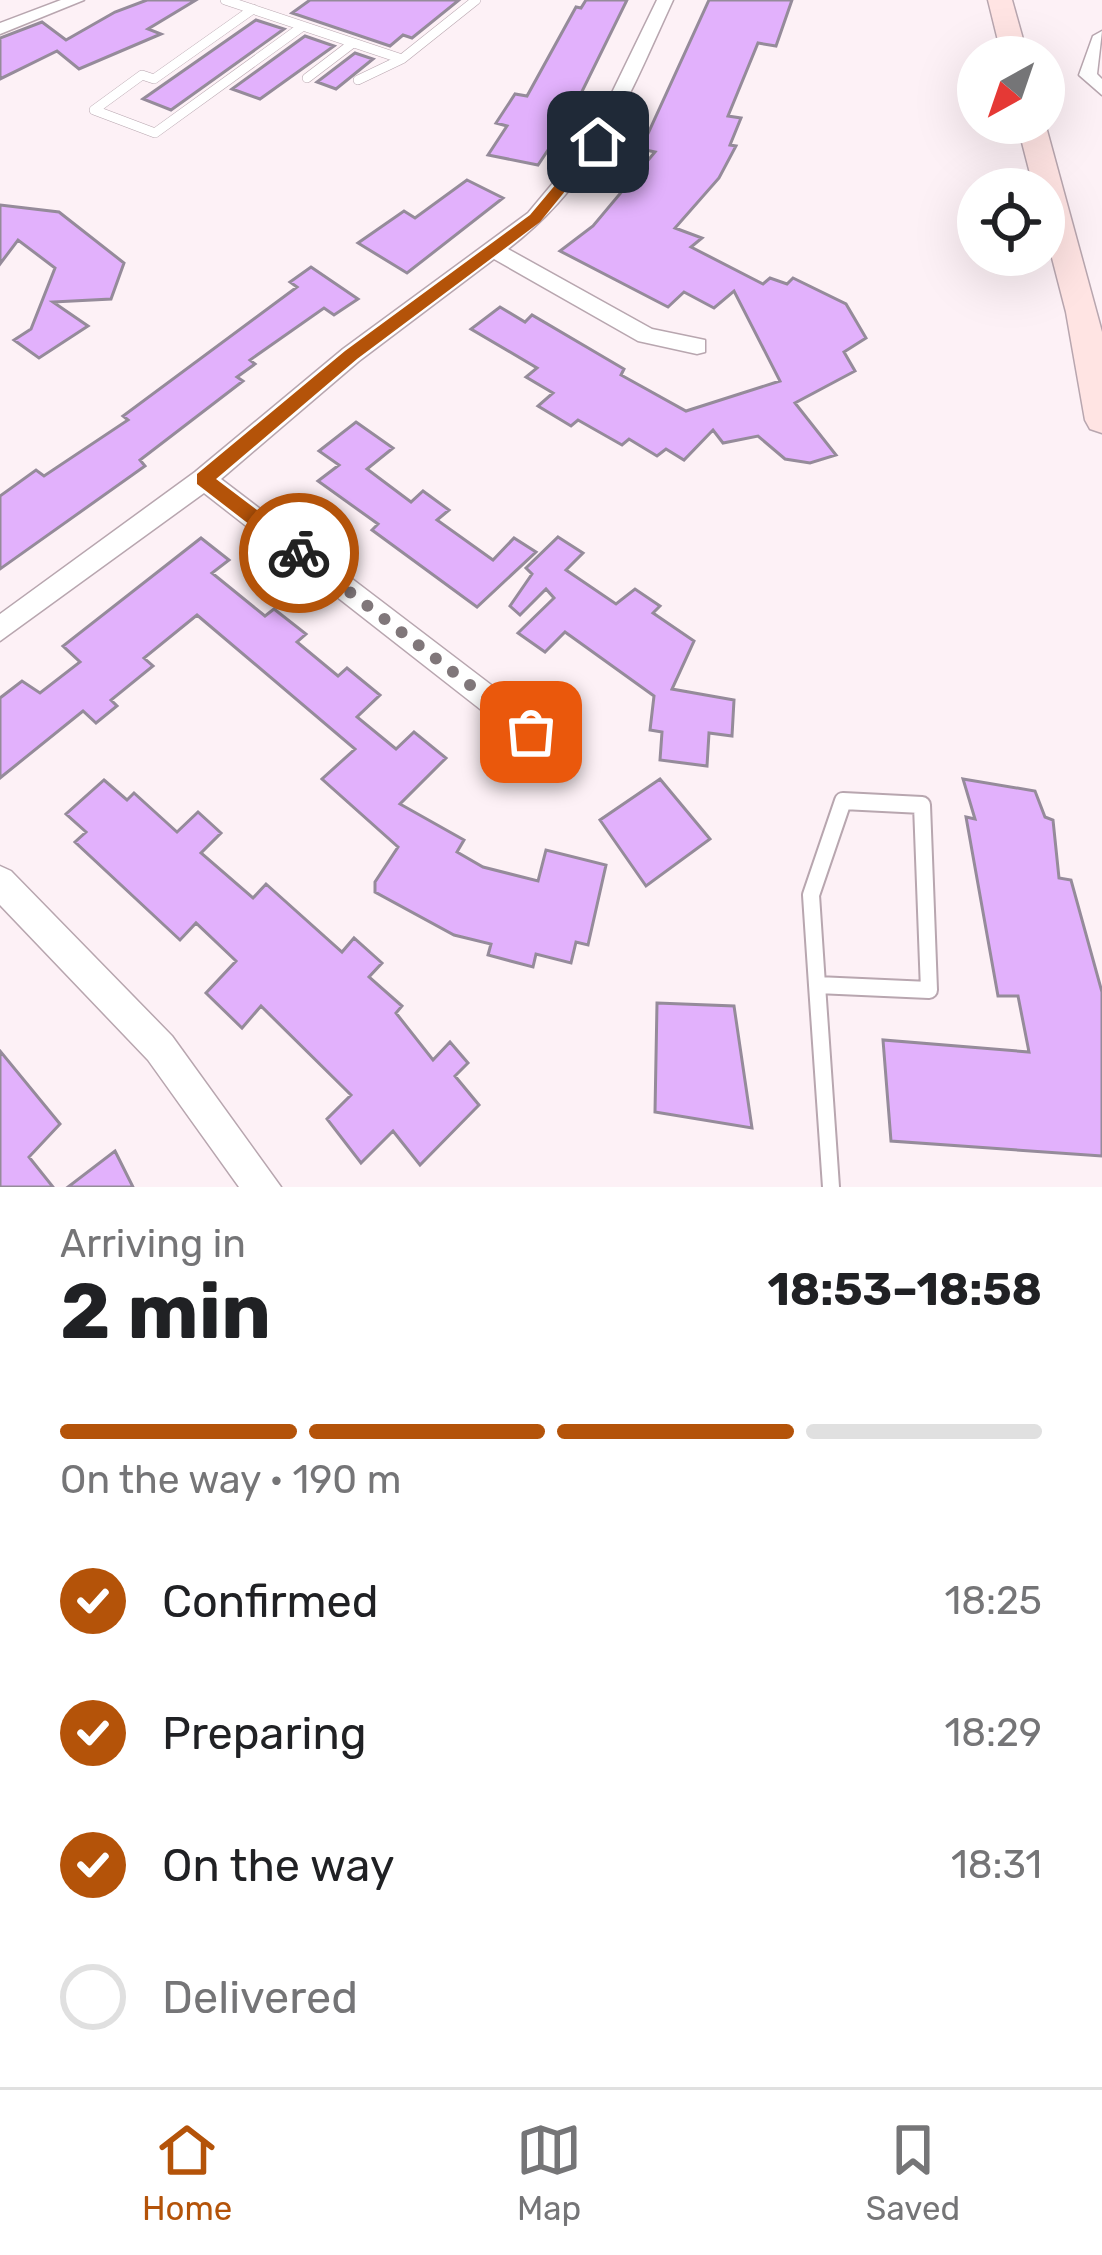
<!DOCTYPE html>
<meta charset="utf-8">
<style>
body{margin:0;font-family:Rubik,sans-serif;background:#f2f2f2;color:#202124;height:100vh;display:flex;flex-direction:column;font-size:45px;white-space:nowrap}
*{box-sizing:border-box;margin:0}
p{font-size:39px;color:#757577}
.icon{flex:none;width:66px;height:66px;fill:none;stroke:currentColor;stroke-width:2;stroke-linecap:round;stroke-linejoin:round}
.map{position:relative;height:1187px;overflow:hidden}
.details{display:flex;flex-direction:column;background:#fff;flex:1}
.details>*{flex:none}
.needle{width:78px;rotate:220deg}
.buttons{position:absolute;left:957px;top:36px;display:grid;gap:24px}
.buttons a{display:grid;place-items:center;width:108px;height:108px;border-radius:50%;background:#fff;box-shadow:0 12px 48px #0002;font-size:60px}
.pin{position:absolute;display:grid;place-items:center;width:102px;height:102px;color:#fff;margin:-51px;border-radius:24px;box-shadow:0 6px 18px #0006}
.courier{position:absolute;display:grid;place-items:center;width:120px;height:120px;margin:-60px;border:9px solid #b45309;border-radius:50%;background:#fff;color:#222;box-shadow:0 3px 15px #0007}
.headline em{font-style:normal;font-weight:700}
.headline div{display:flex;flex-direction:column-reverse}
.headline{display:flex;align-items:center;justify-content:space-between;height:204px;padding:0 60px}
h1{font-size:78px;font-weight:700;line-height:90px}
.bar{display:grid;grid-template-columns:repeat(4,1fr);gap:18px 12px;align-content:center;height:144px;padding:0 60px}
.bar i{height:15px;border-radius:9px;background:#e0e0e0}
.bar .selected{background:#b45309}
.bar p{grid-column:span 4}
ol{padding:0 60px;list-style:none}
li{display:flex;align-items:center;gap:36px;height:132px}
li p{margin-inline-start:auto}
li .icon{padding:12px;border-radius:50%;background:#b45309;color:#fff;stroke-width:4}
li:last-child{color:#757577}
li i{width:66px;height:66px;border:6px solid #e0e0e0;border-radius:50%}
.menu{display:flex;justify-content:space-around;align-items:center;height:168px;border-top:3px solid #e0e0e0;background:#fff;font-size:33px;color:#757577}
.menu a{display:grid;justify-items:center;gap:6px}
.menu .selected{color:#b45309}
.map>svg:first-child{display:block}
.building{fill:#e2b1fc;stroke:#958b9a;stroke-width:3}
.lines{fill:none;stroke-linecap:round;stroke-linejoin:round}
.lane-far1-casing{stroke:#b8a6af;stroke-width:10}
.lane-casing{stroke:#b8a6af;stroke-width:20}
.street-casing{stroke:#b8a6af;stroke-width:3}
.secondary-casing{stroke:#b8a6af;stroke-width:3}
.lane-far1{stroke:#fff;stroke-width:9}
.lane{stroke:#fff;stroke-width:16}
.street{fill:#fff;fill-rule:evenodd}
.secondary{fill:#ffe4e3;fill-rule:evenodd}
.route{fill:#b45309}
.done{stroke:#80777a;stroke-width:12;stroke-dasharray:0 21.6}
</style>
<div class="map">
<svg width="1102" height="1187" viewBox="0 0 1102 1187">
<rect width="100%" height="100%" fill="#fdf1f6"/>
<path class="building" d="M147,0H196L148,29L161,34L79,69L57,51L0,79V38L42,22L66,40L115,12Z
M310,0H459L412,38L403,35L390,46L292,13Z
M586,0H627L568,120L538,165L488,155L507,126L496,123L515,94L527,96L576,7L581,8Z
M709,0H792L776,46L758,43L728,116L741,118L730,145L736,146L719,178L675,228L702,238L691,247L763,284L770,278L787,284L793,278L846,304L866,338L844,352L855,371L795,403L836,455L810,463L785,459L758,436L723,443L713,430L684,460L666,449L657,456L629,439L622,445L578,420L571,426L538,406L553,393L526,377L537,368L471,329L500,307L525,322L532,315L624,369L621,375L686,411L780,381L734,291L714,308L684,292L668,307L560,251L593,226L655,152L641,149Z
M256,20L284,29L171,110L143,99Z
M305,36L334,46L260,99L232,89Z
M355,53L373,59L336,89L317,82Z
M467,180L503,198L407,273L358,243L404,211L415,218Z
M0,205L59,212L124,263L111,299L53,302L88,326L39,358L14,340L31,329L55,268L18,240L0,264Z
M311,267L358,299L334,315L324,308L250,360L255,364L237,377L243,381L140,460L145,466L0,569V496L36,470L44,476L128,420L123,416L297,287L290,282Z
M356,422L393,448L367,469L411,502L423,491L449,510L437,520L493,560L514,538L536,552L477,607L372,530L378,524L318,481L339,465L319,451Z
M558,537L583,553L566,570L616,604L635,589L660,606L653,613L694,641L672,689L734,700L732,736L709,733L707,766L660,760L662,732L650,730L654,696L565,632L545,652L518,633L554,598L546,589L520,615L510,606L532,574L526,568Z
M201,538L229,560L212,573L265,616L274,609L306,634L297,642L338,676L347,668L380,695L357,717L396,749L414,732L446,758L400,804L464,840L457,852L483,867L538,881L546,850L606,865L588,945L576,942L571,963L536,954L533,967L488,955L491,944L454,935L375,892V882L398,847L322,779L355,749L197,615L144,658L153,666L111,700L117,706L96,723L83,711L0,778V698L22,681L40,693L80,662L63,646Z
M660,779L710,839L646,886L600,820Z
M963,779L1035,791L1045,817L1053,820L1059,878L1071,880L1102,992V1156L891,1141L883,1040L1029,1052L1018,996H998L966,817L975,819Z
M104,780L127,800L134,793L177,832L198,812L221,833L201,853L253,898L266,884L342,952L354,938L382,963L369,977L402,1006L396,1013L433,1060L450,1042L468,1063L455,1076L479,1105L420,1165L393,1131L361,1163L327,1119L351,1095L261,1006L242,1028L206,993L236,961L196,923L180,940L75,842L86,832L66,814Z
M657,1003L734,1006L752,1128L655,1112Z
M0,1051L60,1124L29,1157L53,1187H0Z
M115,1151L133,1187H68Z"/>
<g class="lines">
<defs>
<path id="lane-far1" d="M225,0L402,59L476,0
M253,9L154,79L142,75L94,110L155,133L303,26
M307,78L353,43
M358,80L402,59"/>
<path id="lane" d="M843,801L922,805L929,990L817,985L811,895Z
M817,985L831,1187"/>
<path id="street" d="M61,0H84L0,34V23Z
M657,0H673C628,98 597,181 508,249L652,329L705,340V352L697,354L638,341L494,259L359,361L221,479L541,723L546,732L541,741L531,745L521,741L204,493L0,641V614L195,472L343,349L528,213L589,140Z
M1102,31L1097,74L1102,79V95L1079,75L1093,36Z
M0,866L11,871L172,1036L281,1187H239L148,1060L0,905Z"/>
<path id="secondary" d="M988,0H1012L1028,57H1002Z
M1017,123H1045L1102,332V433L1090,429L1085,420L1066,312L1044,227V189H1034Z"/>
</defs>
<use href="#lane-far1" class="lane-far1-casing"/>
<use href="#lane" class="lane-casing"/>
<use href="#street" class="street-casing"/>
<use href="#secondary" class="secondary-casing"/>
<use href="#lane-far1" class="lane-far1"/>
<use href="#lane" class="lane"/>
<use href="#street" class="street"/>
<use href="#secondary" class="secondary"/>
</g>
<path class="route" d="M594,139L605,142L540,222L357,359L216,479L306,547V558H293L197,484V474L345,351L530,215Z"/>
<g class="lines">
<path class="done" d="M299,553L531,732"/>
</g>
</svg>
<div class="buttons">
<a><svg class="needle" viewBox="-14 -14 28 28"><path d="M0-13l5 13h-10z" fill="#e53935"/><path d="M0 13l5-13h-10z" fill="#757577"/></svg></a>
<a><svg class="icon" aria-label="locate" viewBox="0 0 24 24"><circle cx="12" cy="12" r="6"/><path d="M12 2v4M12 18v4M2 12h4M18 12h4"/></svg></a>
</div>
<div class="pin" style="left:531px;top:732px;background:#ea580c"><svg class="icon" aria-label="bag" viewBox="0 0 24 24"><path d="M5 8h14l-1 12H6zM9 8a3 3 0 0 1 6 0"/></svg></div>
<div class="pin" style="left:598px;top:142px;background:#1f2937"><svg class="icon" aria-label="home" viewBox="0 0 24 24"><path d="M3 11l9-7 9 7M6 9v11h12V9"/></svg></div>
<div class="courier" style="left:299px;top:553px"><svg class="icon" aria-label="bike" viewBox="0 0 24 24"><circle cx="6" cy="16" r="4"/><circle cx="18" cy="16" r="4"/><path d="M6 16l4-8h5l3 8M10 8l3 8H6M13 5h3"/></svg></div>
</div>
<section class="details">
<div class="headline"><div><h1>2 min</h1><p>Arriving in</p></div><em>18:53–18:58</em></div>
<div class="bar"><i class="selected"></i><i class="selected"></i><i class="selected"></i><i></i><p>On the way · 190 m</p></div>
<ol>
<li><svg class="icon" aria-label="check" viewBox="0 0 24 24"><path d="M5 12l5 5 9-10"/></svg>Confirmed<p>18:25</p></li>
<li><svg class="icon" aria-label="check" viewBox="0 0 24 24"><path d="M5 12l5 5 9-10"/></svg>Preparing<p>18:29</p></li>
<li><svg class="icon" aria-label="check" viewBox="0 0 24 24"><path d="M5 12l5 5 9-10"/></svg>On the way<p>18:31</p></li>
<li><i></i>Delivered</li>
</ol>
</section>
<nav class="menu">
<a class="selected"><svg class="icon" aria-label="home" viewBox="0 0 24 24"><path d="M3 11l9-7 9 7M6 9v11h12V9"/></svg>Home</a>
<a><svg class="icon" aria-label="map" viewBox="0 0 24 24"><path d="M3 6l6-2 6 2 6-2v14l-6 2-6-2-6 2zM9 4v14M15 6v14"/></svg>Map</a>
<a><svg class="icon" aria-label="saved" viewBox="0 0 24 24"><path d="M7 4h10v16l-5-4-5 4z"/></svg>Saved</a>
</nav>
